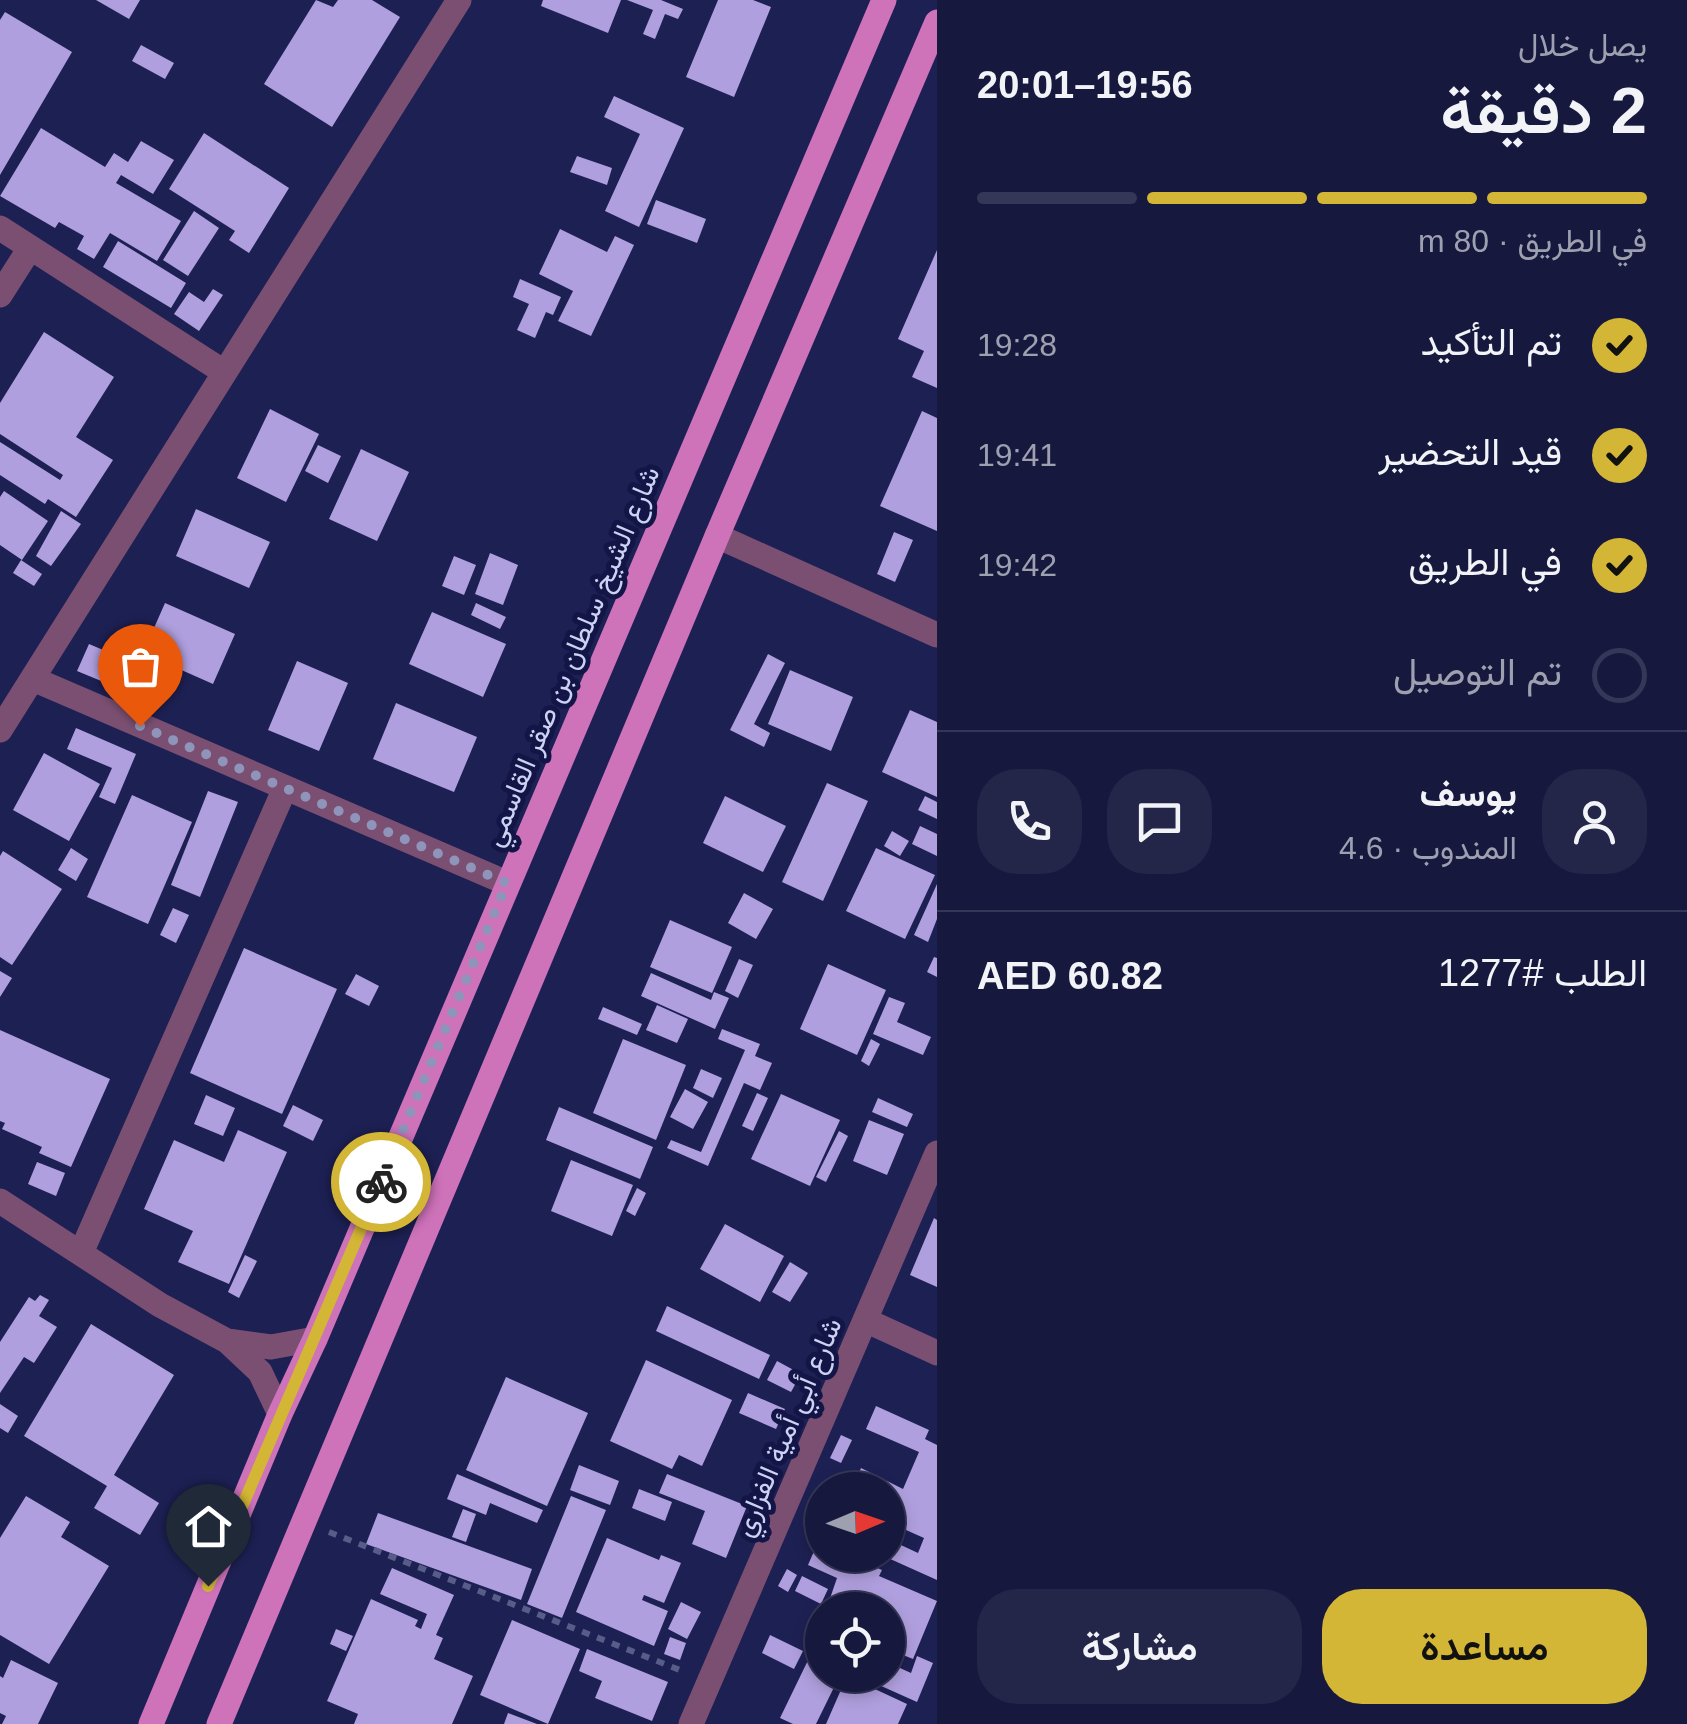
<!DOCTYPE html>
<html lang="ar">
<meta charset="utf-8">
<style>
body{margin:0;font-family:Helvetica,Vazirmatn,sans-serif;background:#232549;color:#f1f3f6;direction:rtl;height:100vh;display:flex;flex-direction:column;font-size:38px;white-space:nowrap}
*{box-sizing:border-box;margin:0}
p{font-size:32px;color:#9ea0b0}
.icon{flex:none;width:55px;height:55px;fill:none;stroke:currentColor;stroke-width:2;stroke-linecap:round;stroke-linejoin:round}
.map{position:relative;flex:1;overflow:hidden;direction:ltr}
.details{display:flex;flex-direction:column;background:#16183e;width:750px}
.details>*{flex:none}
.needle{width:65px;rotate:88deg}
.controls{position:absolute;left:805px;top:1472px;display:grid;gap:20px}
.controls a{display:grid;place-items:center;width:100px;height:100px;border-radius:50%;background:#16183e;box-shadow:0 5px 15px #0003,0 0 0 2px #353758;font-size:50px}
.pin{position:absolute;display:grid;place-items:center;width:85px;height:85px;color:#fff;margin:-102px -42px;border-radius:50% 50% 50% 0;rotate:-45deg;box-shadow:0 0 10px #0007}
.pin .icon{rotate:45deg}
.courier{position:absolute;display:grid;place-items:center;width:100px;height:100px;margin:-50px;border:8px solid #d3b635;border-radius:50%;background:#fff;color:#222;box-shadow:0 2px 12px #0007}
.headline em{font-style:normal;font-weight:600}
.headline div{display:flex;flex-direction:column-reverse}
.headline{display:flex;align-items:center;justify-content:space-between;height:170px;padding:0 40px}
h1{font-size:65px;font-weight:600;line-height:75px}
.bar{display:grid;grid-template-columns:repeat(4,1fr);gap:15px 10px;align-content:center;height:120px;padding:0 40px}
.bar i{height:12px;border-radius:8px;background:#353758}
.bar .on{background:#d3b635}
.bar p{grid-column:span 4}
.line{display:flex;align-items:center;gap:25px;padding:0 40px;border-top:2px solid #353758}
.line div{flex:1}
.round{display:grid;place-items:center;flex:none;width:105px;height:105px;border-radius:40px;background:#232549}
ol{padding:0 40px;list-style:none}
li{display:flex;align-items:center;gap:30px;height:110px}
li p{margin-inline-start:auto}
li .icon{padding:10px;border-radius:50%;background:#d3b635;color:#111;stroke-width:4}
li:last-child{color:#9ea0b0}
li i{width:55px;height:55px;border:5px solid #353758;border-radius:50%}
.button{display:flex;gap:20px;margin-top:auto;padding:20px 40px}
.button a{flex:1;height:115px;border-radius:40px;background:#d3b635;color:#111;font-size:40px;font-weight:600;line-height:115px;text-align:center}
.button a+a{background:#232549;color:#f1f3f6}
main{display:flex;flex:1;min-height:0}
.map>svg:first-child{display:block}
.building{fill:#b09fde}
.lines{fill:none;stroke-linecap:round;stroke-linejoin:round}
.path{stroke:#585c89;stroke-width:6;stroke-dasharray:8 8;stroke-linecap:butt}
.minor{stroke:#7b4f71;stroke-width:25}
.major{stroke:#ce72ba;stroke-width:25}
.done{stroke:#8e94ba;stroke-width:10;stroke-dasharray:0 18}
.route{stroke:#d3b635;stroke-width:12}
.labels{text-anchor:middle;stroke-width:10;stroke-linejoin:round;paint-order:stroke}
.street-label{font-size:28px;fill:#cbd2f2;stroke:#141547}
</style>
<main>
<section class="details">
<div class="headline"><div><h1>2 دقيقة</h1><p>يصل خلال</p></div><em>19:56–20:01</em></div>
<div class="bar"><i class="on"></i><i class="on"></i><i class="on"></i><i></i><p>في الطريق · 80 m</p></div>
<ol>
<li><svg class="icon" aria-label="check" viewBox="0 0 24 24"><path d="M5 12l5 5 9-10"/></svg>تم التأكيد<p>19:28</p></li>
<li><svg class="icon" aria-label="check" viewBox="0 0 24 24"><path d="M5 12l5 5 9-10"/></svg>قيد التحضير<p>19:41</p></li>
<li><svg class="icon" aria-label="check" viewBox="0 0 24 24"><path d="M5 12l5 5 9-10"/></svg>في الطريق<p>19:42</p></li>
<li><i></i>تم التوصيل</li>
</ol>
<div class="line" style="height:180px"><a class="round"><svg class="icon" aria-label="person" viewBox="0 0 24 24"><circle cx="12" cy="8" r="4"/><path d="M4 21q1-7 8-7t8 7"/></svg></a><div><b>يوسف</b><p>المندوب · 4.6</p></div><a class="round"><svg class="icon" aria-label="chat" viewBox="0 0 24 24"><path d="M4 5h16v11H9l-5 4z"/></svg></a><a class="round"><svg class="icon" aria-label="phone" viewBox="0 0 24 24"><path d="M5 4h4l2 5-3 2q2 4 5 5l2-3 5 2v4C11 20 4 13 5 4z"/></svg></a></div>
<div class="line" style="height:130px"><div>الطلب #1277</div><b>AED 60.82</b></div>
<div class="button"><a>مساعدة</a><a>مشاركة</a></div>
</section>
<div class="map">
<svg width="937" height="1724" viewBox="0 0 937 1724">
<rect width="100%" height="100%" fill="#1d2053"/>
<path class="building" d="M96,0H140L129,19Z
M316,0L333,7L338,0H372L400,17L332,127L264,84Z
M543,0H621L608,33L541,6Z
M627,0H661L683,9L678,19L665,14L655,39L643,34L653,10Z
M718,0H753L771,7L734,97L686,77Z
M5,12L72,52L0,175V20Z
M141,45L174,63L165,79L132,61Z
M614,96L684,128L639,227L605,211L640,134L604,117Z
M41,128L105,167L114,153L128,162L141,141L174,160L153,194L121,175L116,183L181,221L157,261L110,233L94,259L77,249L84,236L59,222L55,228L0,196Z
M204,133L289,188L249,253L229,240L235,231L169,189Z
M577,156L612,168L607,185L570,172Z
M656,200L706,219L697,243L647,224Z
M194,211L219,228L188,276L163,260Z
M560,229L607,252L615,236L634,245L591,336L558,321L573,291L539,274Z
M118,241L186,283L171,308L103,267Z
M937,250V388L912,377L924,351L898,339Z
M520,279L561,297L553,315L546,312L535,338L517,330L529,304L513,297Z
M213,289L223,295L199,331L174,314L189,292L204,302Z
M44,332L114,377L76,437L113,460L76,517L48,499L45,504L0,475V442L60,480L63,475L0,434V403Z
M270,409L319,434L286,502L237,478Z
M922,411L937,418V531L880,506Z
M318,445L341,456L328,483L305,471Z
M361,449L409,472L377,541L329,519Z
M4,491L48,521L22,560L0,545V497Z
M196,509L270,542L249,588L176,556Z
M61,511L81,524L51,566L36,556Z
M894,532L913,540L895,582L877,574Z
M490,553L518,565L503,605L475,594Z
M454,556L476,565L464,595L442,586Z
M21,560L42,574L34,586L13,573Z
M165,603L235,634L213,684L143,653Z
M476,603L506,617L500,629L471,615Z
M432,612L506,644L483,697L409,664Z
M89,644L134,663L123,690L77,671Z
M768,654L785,663L754,724L770,733L764,747L730,730Z
M297,661L348,683L319,751L268,730Z
M790,670L853,697L831,751L768,724Z
M396,703L477,737L454,792L373,759Z
M910,710L937,722V797L882,772Z
M76,728L136,754L115,804L99,797L112,768L67,749Z
M44,753L100,784L69,841L13,810Z
M827,783L868,801L823,901L782,882Z
M208,791L238,802L200,897L171,885Z
M132,795L192,822L148,924L87,897Z
M725,796L786,826L763,872L703,843Z
M925,796L937,802V819L918,810Z
M920,826L937,834V856L912,844Z
M892,831L909,841L900,856L884,846Z
M71,848L88,859L76,881L58,870Z
M876,848L935,875L905,939L846,911Z
M3,851L62,889L12,965L0,957V856Z
M937,884V919L928,942L914,935Z
M744,893L773,909L756,939L728,923Z
M173,908L189,915L176,943L160,935Z
M670,920L732,947L712,993L650,967Z
M244,948L337,989L282,1114L190,1073Z
M934,957L937,958V977L927,972Z
M739,959L753,965L738,998L725,991Z
M828,964L886,990L857,1055L800,1029Z
M0,971L12,978L0,997Z
M651,973L711,1000L714,992L729,998L715,1029L641,996Z
M356,974L379,986L369,1006L345,994Z
M889,997L905,1003L897,1022L931,1037L923,1055L873,1034Z
M657,1005L688,1019L677,1043L646,1030Z
M603,1007L642,1024L637,1035L598,1019Z
M722,1029L760,1044L755,1056L772,1063L760,1090L744,1083L708,1166L667,1148L671,1140L701,1152L745,1050L718,1039Z
M0,1030L110,1079L71,1167L39,1153L42,1147L2,1129L5,1123L0,1121Z
M623,1039L686,1065L656,1140L593,1113Z
M871,1039L880,1044L869,1066L861,1061Z
M701,1069L722,1078L713,1098L693,1088Z
M685,1089L708,1102L693,1129L670,1117Z
M757,1093L768,1098L753,1131L742,1126Z
M781,1094L840,1120L810,1186L751,1159Z
M206,1095L235,1108L223,1136L194,1124Z
M878,1098L913,1114L907,1127L872,1112Z
M293,1105L323,1120L313,1141L283,1126Z
M559,1107L653,1147L640,1179L546,1140Z
M869,1120L904,1134L887,1175L853,1161Z
M238,1130L287,1152L229,1284L178,1262L193,1231L144,1209L174,1140L224,1162Z
M839,1131L848,1136L826,1182L816,1177Z
M571,1160L633,1185L612,1236L551,1211Z
M37,1162L65,1173L56,1196L28,1184Z
M637,1188L646,1193L635,1216L626,1211Z
M934,1218L937,1220V1287L910,1275Z
M725,1224L784,1256L760,1302L700,1269Z
M245,1255L257,1261L239,1298L228,1292Z
M790,1262L808,1273L790,1302L772,1292Z
M40,1295L49,1300L39,1316L57,1327L34,1363L24,1357L0,1393V1342L29,1297L35,1301Z
M667,1306L770,1355L759,1379L656,1331Z
M91,1324L174,1375L114,1475L159,1503L140,1535L94,1508L107,1486L24,1436Z
M646,1360L732,1400L702,1466L679,1455L672,1469L610,1441Z
M777,1361L801,1374L791,1392L767,1380Z
M506,1377L588,1413L547,1506L466,1470Z
M748,1393L785,1409L776,1429L739,1413Z
M0,1404L18,1416L8,1433L0,1428Z
M876,1406L929,1430L925,1439L937,1445V1580L888,1558V1539L918,1553L924,1538L888,1522V1490H851L861,1468L903,1489L919,1452L866,1429Z
M841,1435L852,1440L841,1463L830,1458Z
M579,1465L619,1481L610,1505L570,1490Z
M457,1474L543,1510L537,1523L490,1503L486,1515L447,1499Z
M667,1474L747,1506L726,1558L692,1544L705,1511L659,1493Z
M639,1489L672,1502L665,1521L632,1508Z
M26,1496L70,1522L61,1537L109,1566L49,1664L0,1635V1538Z
M571,1496L606,1510L562,1618L527,1604Z
M820,1508L822,1510V1555H848L882,1570L879,1576L937,1601L913,1659L888,1649V1610H826L837,1578L808,1565L822,1533L811,1528Z
M463,1509L476,1514L466,1542L452,1537Z
M378,1513L532,1569L521,1600L366,1544Z
M607,1538L659,1560L661,1555L681,1563L664,1603L644,1595L642,1600L668,1611L654,1646L576,1612Z
M392,1568L454,1595L436,1635L443,1638L434,1659L473,1676L452,1724H354L358,1714L327,1701L371,1599L418,1620L415,1626L421,1629L427,1614L380,1594Z
M787,1569L797,1575L788,1592L778,1586Z
M802,1576L828,1589L821,1604L795,1591Z
M681,1602L701,1612L687,1639L668,1629Z
M512,1620L580,1649L548,1724L480,1695Z
M336,1629L353,1636L346,1651L330,1644Z
M770,1635L803,1651L794,1669L762,1653Z
M670,1637L686,1643L680,1660L664,1654Z
M587,1649L668,1682L652,1721L595,1698L602,1681L579,1671Z
M812,1652L822,1657V1675H840L816,1724H793L780,1718Z
M917,1656L933,1663L917,1702L879,1685L884,1675H888L889,1663L911,1673Z
M11,1660L58,1683L38,1724H2L6,1716L0,1713V1676L3,1678Z
M847,1676L907,1704L898,1724H826Z
M508,1713L537,1724H504Z"/>
<g class="lines">
<path class="path" d="M329,1532L685,1672"/>
<path class="minor" d="M0,228L224,372
M0,295L30,248
M717,536L937,635
M33,679L507,883
M0,730L459,0
M0,1201L160,1305L227,1341L271,1347L315,1339
M81,1253L285,788
M865,1320L937,1353
M227,1341L260,1372L280,1414
M691,1724L937,1153"/>
<path class="major" d="M151,1724L280,1414L315,1339L884,0
M219,1724L717,536L937,22"/>
</g>
<g class="lines">
<path class="done" d="M140,726L507,883L381,1182"/>
<path class="route" d="M208,1586L381,1182"/>
</g>
<g class="labels">
<g class="street-label">
<text transform="translate(571 656) rotate(-67)" y="10">شارع الشيخ سلطان بن صقر القاسمي</text>
<text transform="translate(787 1427) rotate(-67)" y="10">شارع أبي أمية الفزاري</text>
</g>
</g>
</svg>
<div class="controls">
<a><svg class="needle" viewBox="-14 -14 28 28"><path d="M0-13l5 13h-10z" fill="#e53935"/><path d="M0 13l5-13h-10z" fill="#9ea0b0"/></svg></a>
<a><svg class="icon" aria-label="locate" viewBox="0 0 24 24"><circle cx="12" cy="12" r="6"/><path d="M12 2v4M12 18v4M2 12h4M18 12h4"/></svg></a>
</div>
<div class="pin" style="left:140px;top:726px;background:#ea580c"><svg class="icon" aria-label="bag" viewBox="0 0 24 24"><path d="M5 8h14l-1 12H6zM9 8a3 3 0 0 1 6 0"/></svg></div>
<div class="pin" style="left:208px;top:1586px;background:#1f2937"><svg class="icon" aria-label="home" viewBox="0 0 24 24"><path d="M3 11l9-7 9 7M6 9v11h12V9"/></svg></div>
<div class="courier" style="left:381px;top:1182px"><svg class="icon" aria-label="bike" viewBox="0 0 24 24"><circle cx="6" cy="16" r="4"/><circle cx="18" cy="16" r="4"/><path d="M6 16l4-8h5l3 8M10 8l3 8H6M13 5h3"/></svg></div>
</div>
</main>
